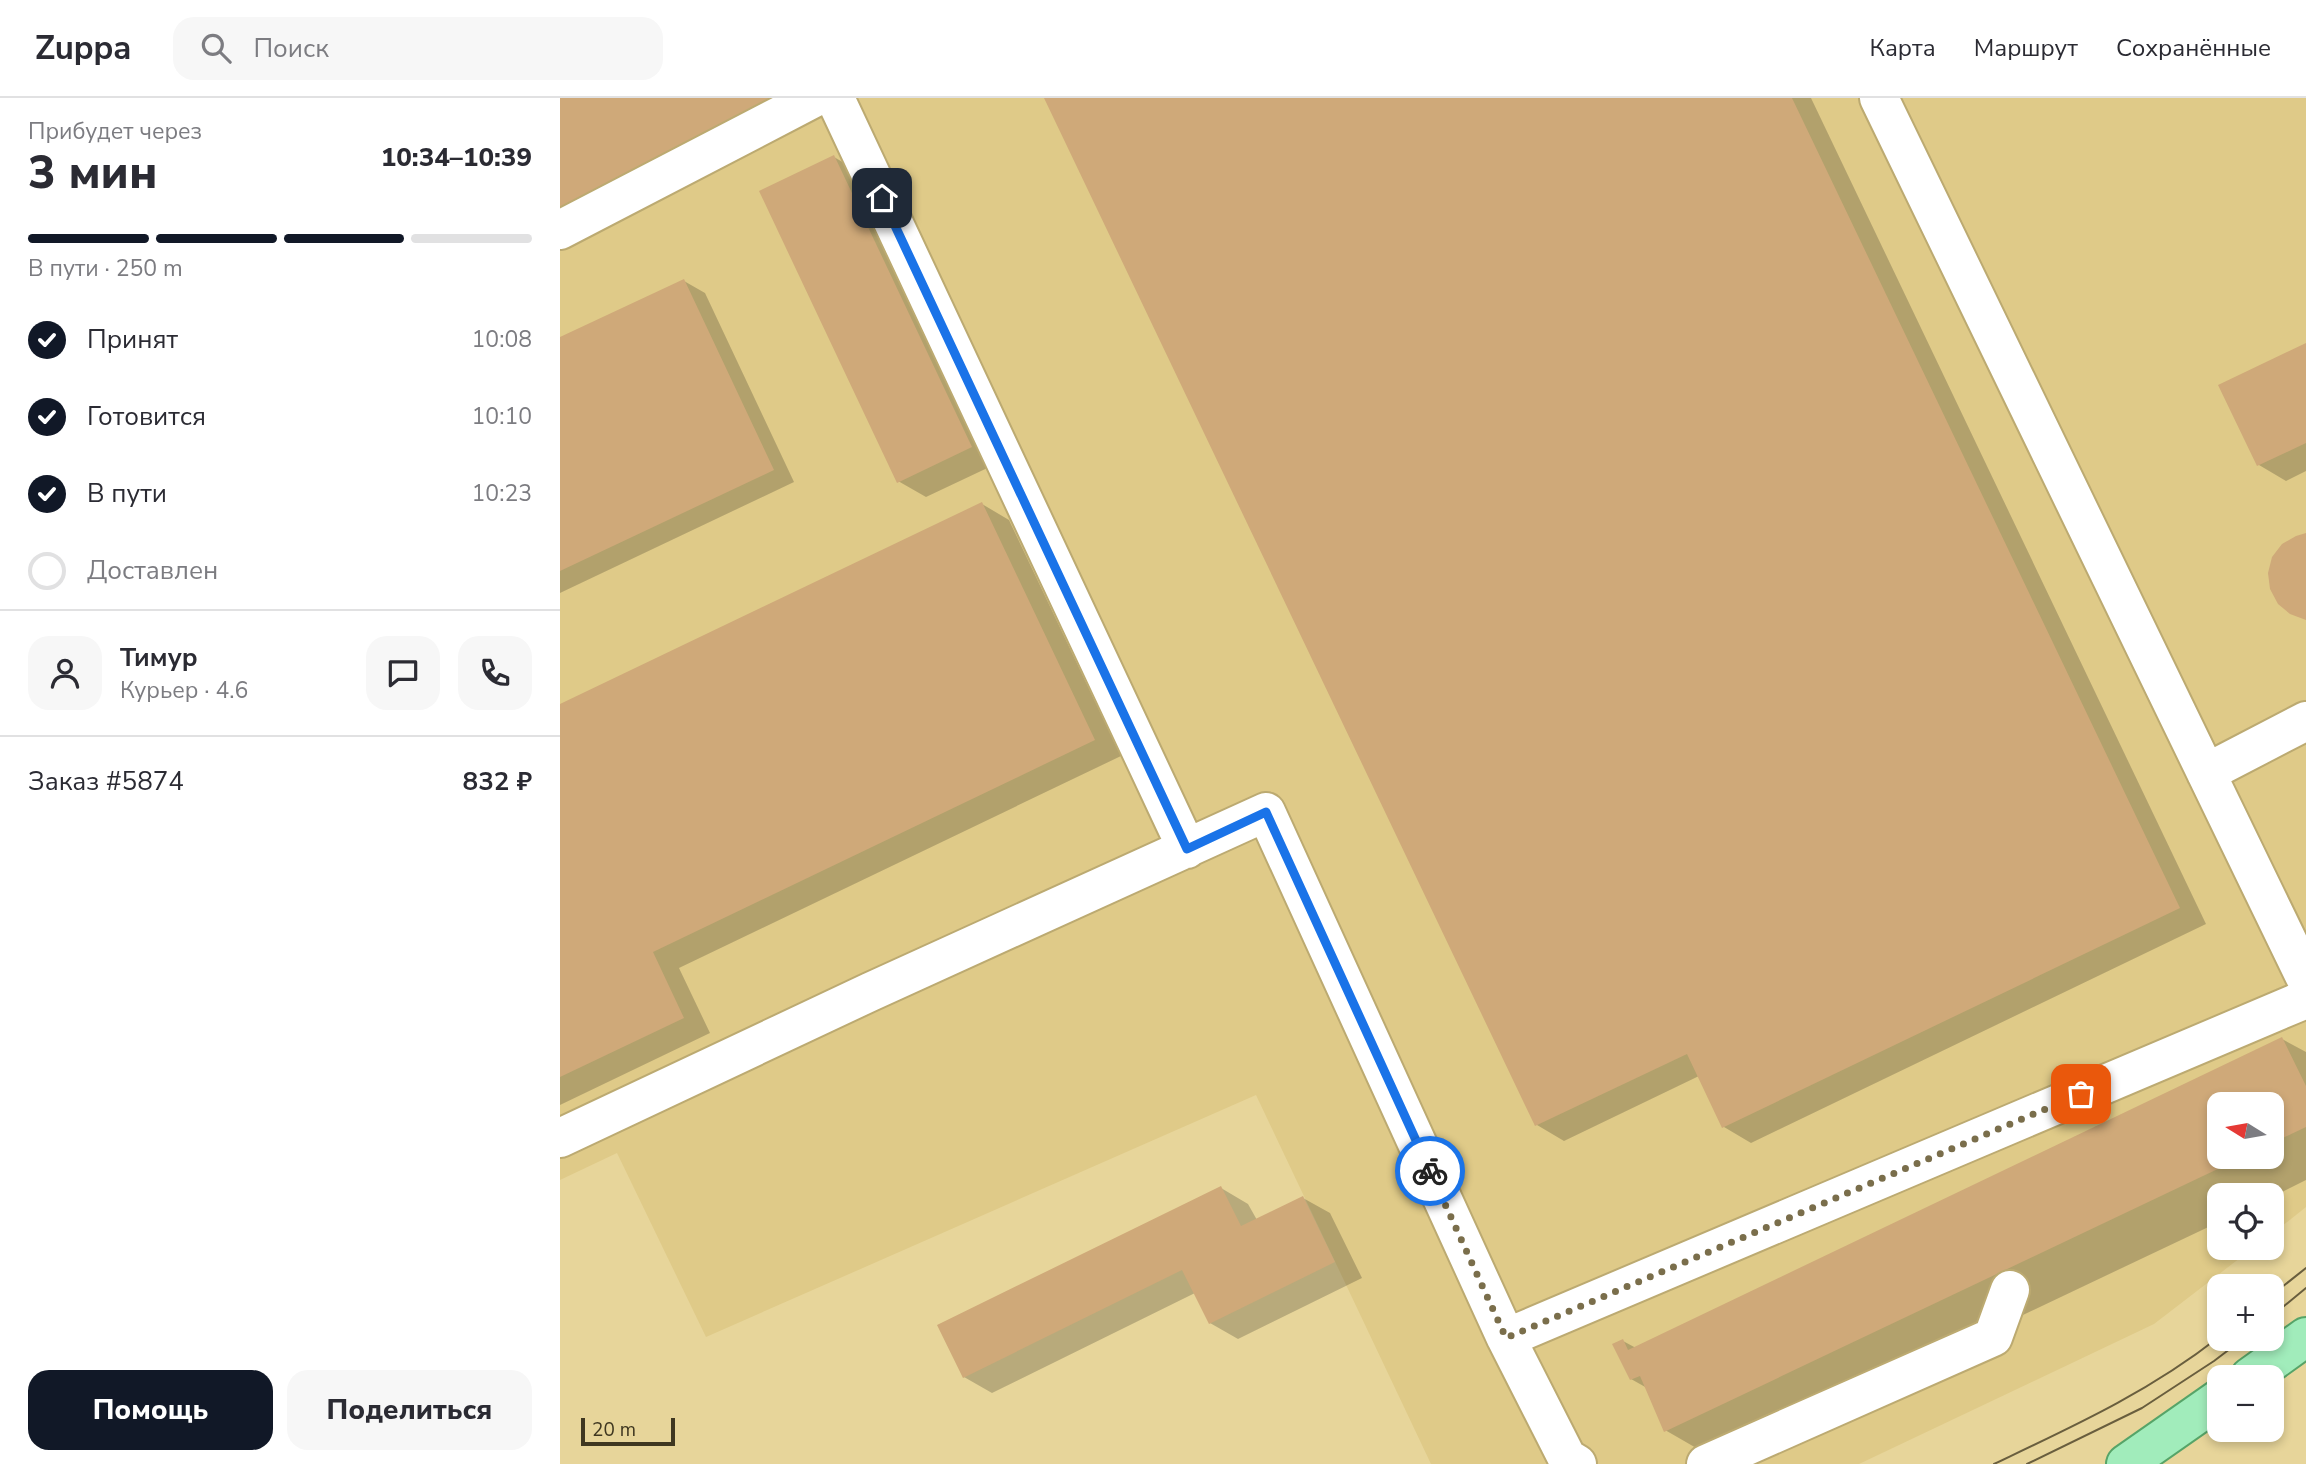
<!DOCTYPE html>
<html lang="ru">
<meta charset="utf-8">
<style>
body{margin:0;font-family:"Nunito Sans",sans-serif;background:#f7f7f7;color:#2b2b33;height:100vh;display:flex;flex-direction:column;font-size:26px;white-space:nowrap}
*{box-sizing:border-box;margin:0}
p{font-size:23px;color:#7c7c81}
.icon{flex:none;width:38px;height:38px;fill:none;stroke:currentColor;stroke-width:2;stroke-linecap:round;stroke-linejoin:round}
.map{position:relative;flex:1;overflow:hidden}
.panel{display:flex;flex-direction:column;background:#fff;width:560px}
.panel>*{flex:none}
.needle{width:46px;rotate:281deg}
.buttons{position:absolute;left:1647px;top:994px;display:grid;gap:14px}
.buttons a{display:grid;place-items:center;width:77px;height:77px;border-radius:14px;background:#fff;box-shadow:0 4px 10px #0003;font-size:35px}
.scale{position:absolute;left:21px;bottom:18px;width:94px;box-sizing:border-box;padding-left:7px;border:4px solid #3f3720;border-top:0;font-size:19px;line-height:24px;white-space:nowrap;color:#3f3720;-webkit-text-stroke:5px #e7d59a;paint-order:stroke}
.pin{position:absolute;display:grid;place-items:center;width:60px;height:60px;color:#fff;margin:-30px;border-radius:14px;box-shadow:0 4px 10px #0006}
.courier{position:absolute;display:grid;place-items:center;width:70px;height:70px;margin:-35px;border:5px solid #1a73e8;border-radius:50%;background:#fff;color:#222;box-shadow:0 2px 9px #0007}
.summary em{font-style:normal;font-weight:800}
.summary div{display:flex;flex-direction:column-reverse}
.summary{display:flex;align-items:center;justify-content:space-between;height:119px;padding:0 28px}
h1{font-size:46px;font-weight:800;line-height:52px}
.bar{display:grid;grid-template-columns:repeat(4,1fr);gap:10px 7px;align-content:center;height:84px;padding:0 28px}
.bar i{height:9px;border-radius:5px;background:#e1e1e2}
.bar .on{background:#111827}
.bar p{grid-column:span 4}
.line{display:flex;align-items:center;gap:18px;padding:0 28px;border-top:2px solid #e1e1e2}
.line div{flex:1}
.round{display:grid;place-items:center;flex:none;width:74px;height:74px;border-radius:21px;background:#f7f7f7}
ol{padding:0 28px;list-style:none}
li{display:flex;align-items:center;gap:21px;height:77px}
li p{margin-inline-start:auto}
li .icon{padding:7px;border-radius:50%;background:#111827;color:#fff;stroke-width:4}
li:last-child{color:#7c7c81}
li i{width:38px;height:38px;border:4px solid #e1e1e2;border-radius:50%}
.cta{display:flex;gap:14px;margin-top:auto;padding:14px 28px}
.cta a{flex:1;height:80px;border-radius:21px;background:#111827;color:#fff;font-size:28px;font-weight:800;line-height:80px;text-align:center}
.cta a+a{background:#f7f7f7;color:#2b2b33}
header{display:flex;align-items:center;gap:42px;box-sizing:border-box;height:98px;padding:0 35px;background:#fff;border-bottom:2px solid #e1e1e2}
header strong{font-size:33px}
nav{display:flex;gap:38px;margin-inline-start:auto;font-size:24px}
.search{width:490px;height:63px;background:#f7f7f7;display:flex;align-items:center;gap:18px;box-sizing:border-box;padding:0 24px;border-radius:21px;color:#7c7c81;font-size:26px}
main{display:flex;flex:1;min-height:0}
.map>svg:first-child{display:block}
.built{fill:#dfca88;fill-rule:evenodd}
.shadow{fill:#0003;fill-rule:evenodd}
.building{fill:#cfa979}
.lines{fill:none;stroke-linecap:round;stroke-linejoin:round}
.minor-casing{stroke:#bcaa71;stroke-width:42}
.major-casing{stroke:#56a468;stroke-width:42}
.minor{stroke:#fff;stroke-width:38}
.major{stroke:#a1ecbb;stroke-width:38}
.tram{stroke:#695e3e;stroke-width:2}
.done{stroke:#7a6e4b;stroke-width:7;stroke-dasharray:0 12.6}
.route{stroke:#1a73e8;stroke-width:9}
</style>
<header>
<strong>Zuppa</strong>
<div class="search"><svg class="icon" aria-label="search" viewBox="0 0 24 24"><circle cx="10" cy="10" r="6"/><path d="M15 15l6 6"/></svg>Поиск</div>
<nav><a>Карта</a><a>Маршрут</a><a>Сохранённые</a></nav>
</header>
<main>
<section class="panel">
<div class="summary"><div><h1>3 мин</h1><p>Прибудет через</p></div><em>10:34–10:39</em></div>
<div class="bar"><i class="on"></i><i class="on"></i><i class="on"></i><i></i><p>В пути · 250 m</p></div>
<ol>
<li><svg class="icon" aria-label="check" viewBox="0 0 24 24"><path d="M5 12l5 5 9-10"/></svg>Принят<p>10:08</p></li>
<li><svg class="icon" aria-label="check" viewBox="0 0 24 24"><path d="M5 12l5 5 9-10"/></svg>Готовится<p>10:10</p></li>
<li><svg class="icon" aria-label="check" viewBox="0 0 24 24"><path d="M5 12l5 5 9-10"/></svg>В пути<p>10:23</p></li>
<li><i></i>Доставлен</li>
</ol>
<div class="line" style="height:126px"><a class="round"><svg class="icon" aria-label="person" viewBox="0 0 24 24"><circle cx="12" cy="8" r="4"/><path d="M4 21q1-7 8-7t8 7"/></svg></a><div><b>Тимур</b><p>Курьер · 4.6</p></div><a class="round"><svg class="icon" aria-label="chat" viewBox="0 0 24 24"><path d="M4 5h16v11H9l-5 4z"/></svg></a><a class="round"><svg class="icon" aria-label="phone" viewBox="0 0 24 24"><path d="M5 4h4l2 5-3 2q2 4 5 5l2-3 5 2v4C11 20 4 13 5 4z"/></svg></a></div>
<div class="line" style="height:91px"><div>Заказ #5874</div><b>832 ₽</b></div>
<div class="cta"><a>Помощь</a><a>Поделиться</a></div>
</section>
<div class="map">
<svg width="1746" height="1366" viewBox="0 0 1746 1366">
<rect width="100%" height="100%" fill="#e7d59a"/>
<path class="built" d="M0,0H1746V1109L1712,1136V1097H1659V1150H1693L1594,1226L1299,1366H871L696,997L146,1239L57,1055L0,1082ZM1659,1006H1712V1059H1659Z"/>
<path class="shadow" d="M486,0H1251L1646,826L1191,1045L1164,1029L1139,978L1004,1043L977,1027Z
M274,59L301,75L438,365L366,399L338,383Z
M124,183L145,195L234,384L0,495V241Z
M1746,247V373L1726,383L1699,367L1660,288Z
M422,406L449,422L561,658L119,870L150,935L0,1007V608Z
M1722,941L1746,954V1082L1712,1099L1659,1097V1124L1157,1362L1105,1332L1087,1290L1071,1281L1063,1243L1076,1250ZM1659,1006H1712V1059H1659Z
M661,1090L688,1106L697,1122L743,1100L770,1115L802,1180L678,1241L650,1225L635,1195L432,1295L404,1279Z"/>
<path class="building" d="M0,0H229L0,114Z
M484,0H1232L1620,810L1162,1030L1127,956L975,1028Z
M274,57L412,349L337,385L199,93Z
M124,181L214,372L0,473V239Z
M1746,245V345L1697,368L1658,287Z
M422,404L535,642L93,854L124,920L0,979V606Z
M1746,435V522L1730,516L1718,506L1710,491L1708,475L1712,459L1722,446L1736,438Z
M1722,939L1746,988V1029L1712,1045V1006H1659V1059H1683L1104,1334L1080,1278L1070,1282L1052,1246L1063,1241L1068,1252Z
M661,1088L681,1128L743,1098L775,1164L649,1226L622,1172L403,1280L377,1227Z"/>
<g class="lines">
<defs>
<path id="minor" d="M275,0L627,751
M1319,0L1746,881
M0,132L254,0
M1646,675L1746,623
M0,1040L310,894L706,714L946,1240L1746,901
M946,1240L1007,1360L1017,1366
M1146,1366L1433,1239L1450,1192"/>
<path id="major" d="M1690,1279L1746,1239
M1566,1366L1659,1301"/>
</defs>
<use href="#minor" class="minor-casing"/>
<use href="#major" class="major-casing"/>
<use href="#minor" class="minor"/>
<use href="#major" class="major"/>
<path class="tram" d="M1712,1197L1746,1170
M1712,1218L1746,1190
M1434,1366C1514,1328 1589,1294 1659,1239
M1467,1366L1582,1310L1654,1263L1683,1241"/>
</g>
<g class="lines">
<path class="done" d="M870,1073L946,1240L1521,996"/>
<path class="route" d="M322,100L627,751L706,714L870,1073"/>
</g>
</svg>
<div class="buttons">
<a><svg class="needle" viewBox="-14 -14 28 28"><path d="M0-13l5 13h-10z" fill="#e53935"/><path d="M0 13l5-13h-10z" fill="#7c7c81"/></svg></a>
<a><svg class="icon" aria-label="locate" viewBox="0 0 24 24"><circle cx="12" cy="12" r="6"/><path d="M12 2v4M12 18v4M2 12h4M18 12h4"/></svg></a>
<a>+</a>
<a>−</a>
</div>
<div class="scale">20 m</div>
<div class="pin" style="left:1521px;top:996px;background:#ea580c"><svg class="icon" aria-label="bag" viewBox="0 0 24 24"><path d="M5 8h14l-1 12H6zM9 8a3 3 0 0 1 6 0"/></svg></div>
<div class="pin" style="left:322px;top:100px;background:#1f2937"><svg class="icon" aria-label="home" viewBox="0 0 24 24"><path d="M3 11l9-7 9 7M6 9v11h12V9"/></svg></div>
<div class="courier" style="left:870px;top:1073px"><svg class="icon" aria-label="bike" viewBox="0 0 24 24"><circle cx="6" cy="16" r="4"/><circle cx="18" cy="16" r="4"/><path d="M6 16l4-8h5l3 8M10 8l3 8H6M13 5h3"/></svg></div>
</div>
</main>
